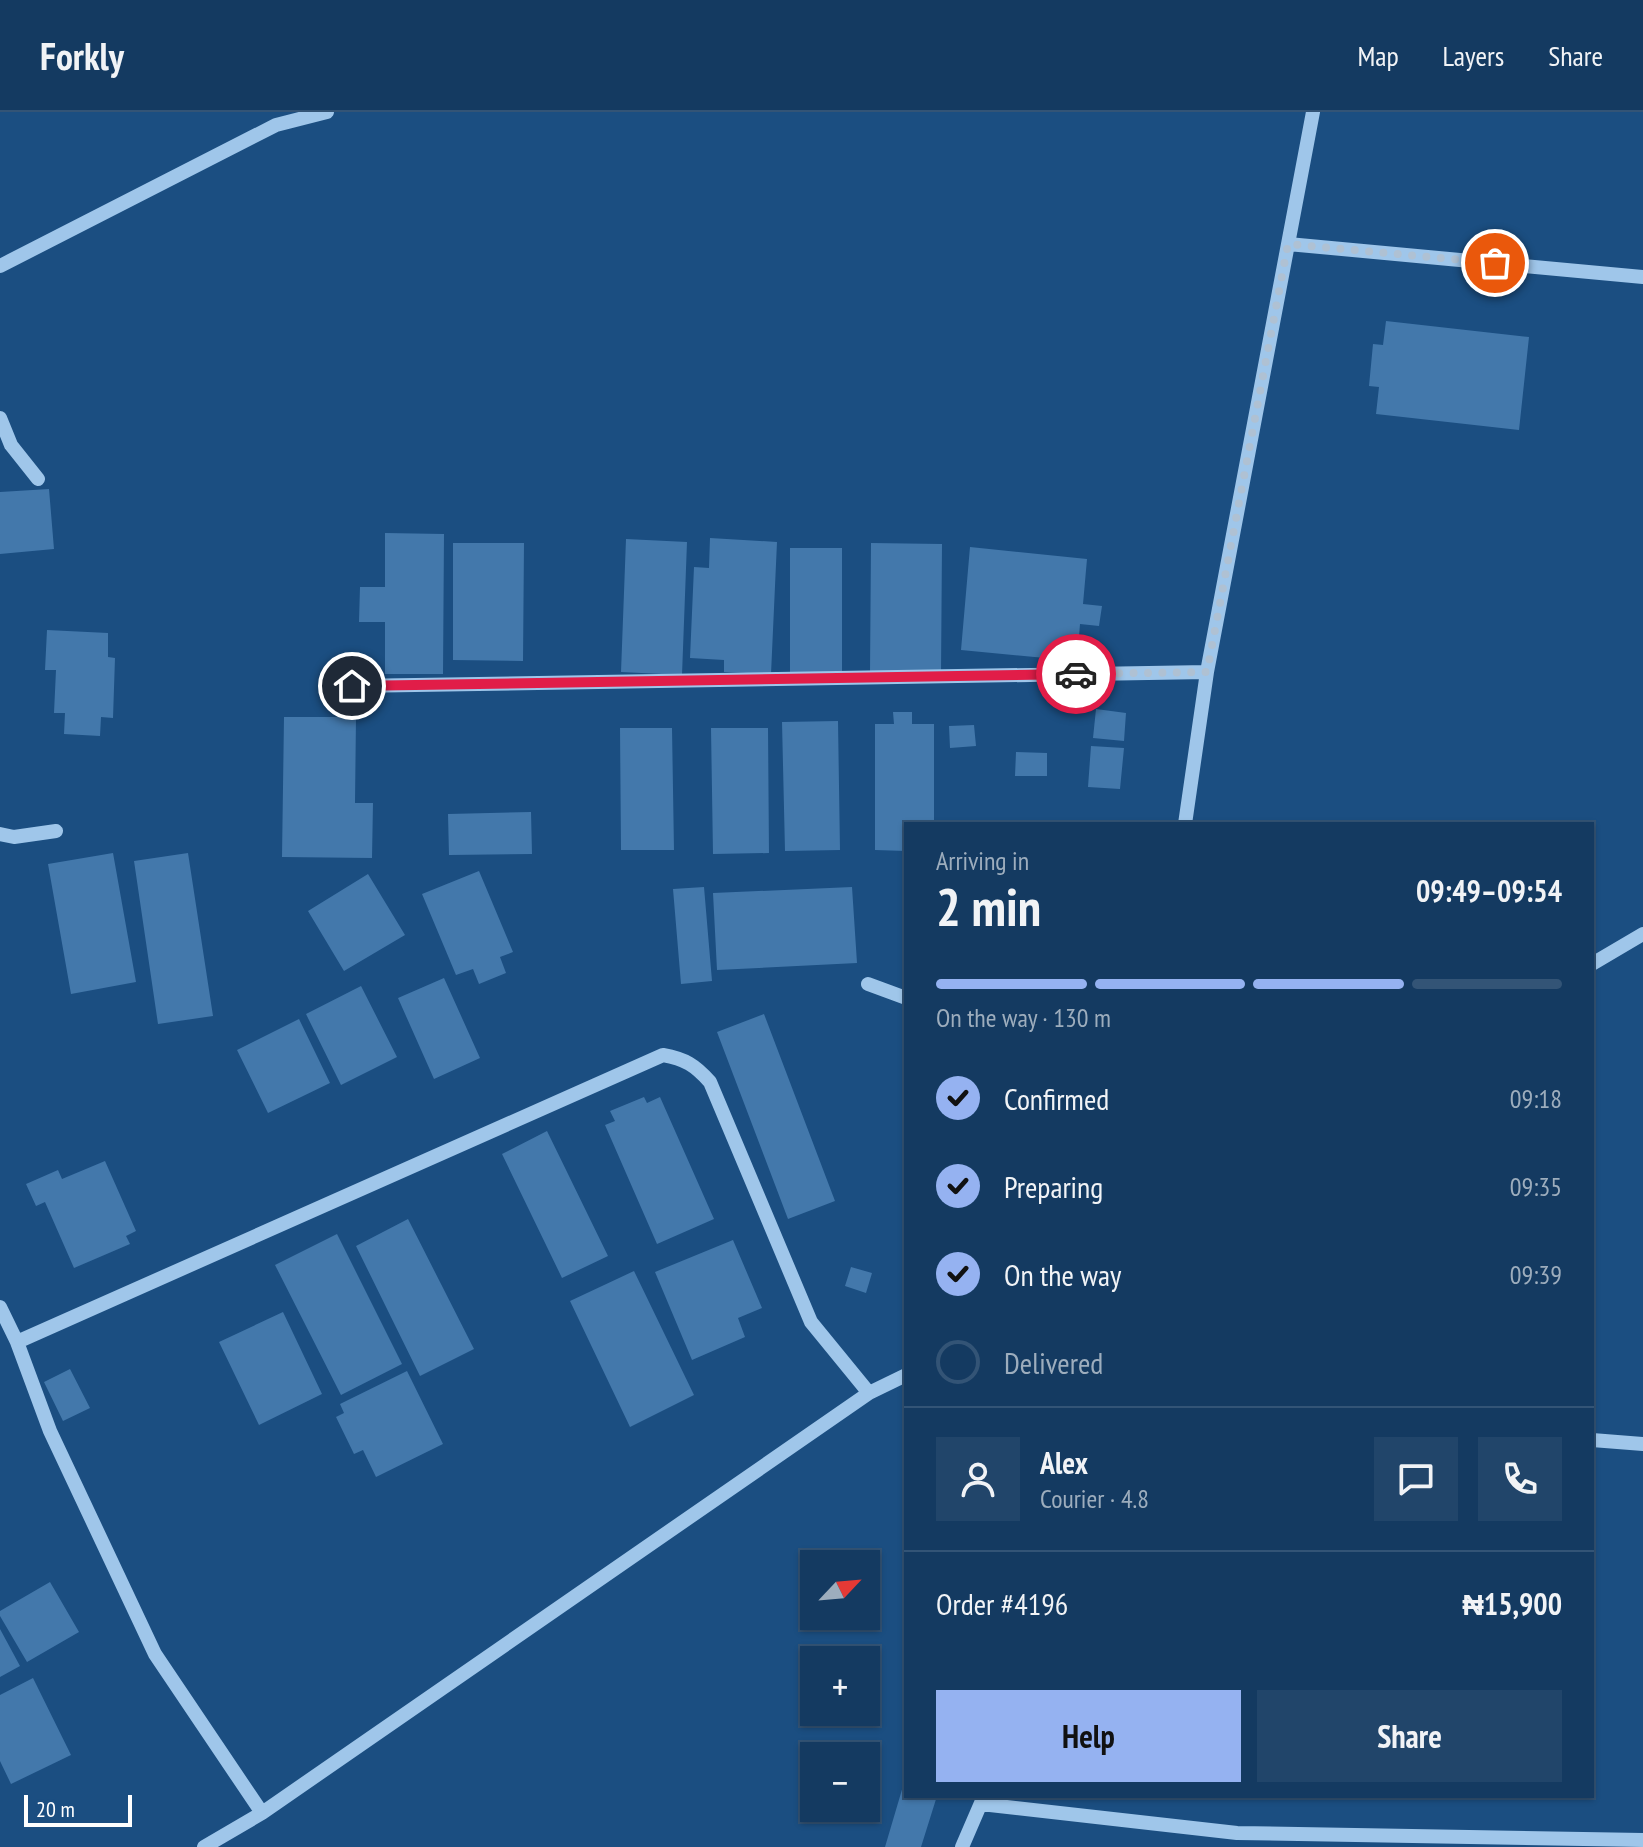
<!DOCTYPE html>
<meta charset="utf-8">
<style>
body{margin:0;font-family:"PT Sans Narrow",sans-serif;background:#21456a;color:#f1f3f6;height:100vh;display:flex;flex-direction:column;font-size:30px;white-space:nowrap}
*{box-sizing:border-box;margin:0}
p{font-size:26px;color:#9dadbd}
.icon{flex:none;width:44px;height:44px;fill:none;stroke:currentColor;stroke-width:2;stroke-linecap:round;stroke-linejoin:round}
.map{position:relative;flex:1;overflow:hidden}
.details{position:absolute;left:904px;top:710px;width:690px;height:976px;display:flex;flex-direction:column;background:#143a61;border-radius:0px;box-shadow:0 2px 6px #0004,0 0 0 2px #335476}
.details>*{flex:none}
.needle{width:52px;rotate:64deg}
.buttons{position:absolute;left:800px;top:1438px;display:grid;gap:16px}
.buttons a{display:grid;place-items:center;width:80px;height:80px;border-radius:0px;background:#143a61;box-shadow:0 2px 6px #0004,0 0 0 2px #335476;font-size:40px}
.scale{position:absolute;left:24px;bottom:20px;width:108px;box-sizing:border-box;padding-left:8px;border:4px solid #fff;border-top:0;font-size:22px;line-height:28px;white-space:nowrap;color:#fff;-webkit-text-stroke:6px #1b4e81;paint-order:stroke}
.pin{position:absolute;display:grid;place-items:center;width:68px;height:68px;color:#fff;margin:-34px;border:4px solid #fff;border-radius:50%;box-shadow:0 2px 8px #0007}
.courier{position:absolute;display:grid;place-items:center;width:80px;height:80px;margin:-40px;border:6px solid #e11d48;border-radius:50%;background:#fff;color:#222;box-shadow:0 2px 10px #0007}
.summary em{font-style:normal;font-weight:800}
.summary div{display:flex;flex-direction:column-reverse}
.summary{display:flex;align-items:center;justify-content:space-between;height:136px;padding:0 32px}
h1{font-size:52px;font-weight:800;line-height:60px}
.bar{display:grid;grid-template-columns:repeat(4,1fr);gap:12px 8px;align-content:center;height:96px;padding:0 32px}
.bar i{height:10px;border-radius:6px;background:#335476}
.bar .selected{background:#95b2f1}
.bar p{grid-column:span 4}
.line{display:flex;align-items:center;gap:20px;padding:0 32px;border-top:2px solid #335476}
.line div{flex:1}
.round{display:grid;place-items:center;flex:none;width:84px;height:84px;border-radius:0px;background:#21456a}
ol{padding:0 32px;list-style:none}
li{display:flex;align-items:center;gap:24px;height:88px}
li p{margin-inline-start:auto}
li .icon{padding:8px;border-radius:50%;background:#95b2f1;color:#111;stroke-width:4}
li:last-child{color:#9dadbd}
li i{width:44px;height:44px;border:4px solid #335476;border-radius:50%}
.primary-button{display:flex;gap:16px;margin-top:auto;padding:16px 32px}
.primary-button a{flex:1;height:92px;border-radius:0px;background:#95b2f1;color:#111;font-size:32px;font-weight:800;line-height:92px;text-align:center}
.primary-button a+a{background:#21456a;color:#f1f3f6}
header{display:flex;align-items:center;gap:48px;box-sizing:border-box;height:112px;padding:0 40px;background:#143a61;border-bottom:2px solid #335476}
header strong{font-size:38px}
nav{display:flex;gap:44px;margin-inline-start:auto;font-size:28px}
.map>svg:first-child{display:block}
.building{fill:#4378ab}
.lines{fill:none;stroke-linecap:round;stroke-linejoin:round}
.minor{stroke:#9fc6ea;stroke-width:14}
.done{stroke:#afc1d3;stroke-width:8;stroke-dasharray:0 14.4}
.route{stroke:#e11d48;stroke-width:10}
</style>
<header>
<strong>Forkly</strong>
<nav><a>Map</a><a>Layers</a><a>Share</a></nav>
</header>
<div class="map">
<svg width="1643" height="1735" viewBox="0 0 1643 1735">
<rect width="100%" height="100%" fill="#1b4e81"/>
<path class="building" d="M1386,209L1529,225L1519,318L1376,302L1379,275L1369,274L1373,232L1383,233Z
M49,377L54,437L0,442V380Z
M385,421L444,422L443,562H385V510H359L360,475H385Z
M710,426L777,430L771,562L724,560V548L690,546L694,455L709,456Z
M626,427L687,430L682,563L621,560Z
M453,431H524L523,549L453,548Z
M871,431L942,432L941,562L870,560Z
M970,435L1087,447L1083,492L1102,494L1099,514L1080,512L1077,549L961,538Z
M790,436H842V563L790,562Z
M47,518L108,521V545L115,546L113,606L101,605L100,624L64,622L65,601H54L56,558H45Z
M1096,597L1126,601L1124,629L1093,626Z
M893,600H912V612H934V712H906V739L875,738V612H894Z
M284,605H356L355,691H373L372,746L282,745Z
M838,609L840,738L785,739L782,610Z
M974,613L976,634L950,636L949,614Z
M620,616H672L674,738H621Z
M711,616H768L769,741L713,742Z
M1091,634L1124,636L1120,677L1088,675Z
M1016,640L1047,641V664H1015Z
M531,700L532,742L449,743L448,702Z
M113,741L136,870L71,882L48,752Z
M188,741L213,904L158,912L134,749Z
M479,759L513,840L500,845L506,861L479,872L473,857L456,863L422,782Z
M368,762L405,823L344,859L308,799Z
M704,775L712,869L681,872L673,777Z
M852,775L857,851L717,858L713,781Z
M444,866L480,946L434,967L398,886Z
M361,874L397,945L341,973L306,902Z
M764,902L835,1089L788,1107L717,920Z
M299,907L330,971L268,1001L237,938Z
M644,985L647,991L660,985L714,1107L657,1132L605,1013L615,1009L610,999Z
M547,1019L608,1144L562,1166L502,1042Z
M105,1049L136,1119L126,1124L130,1132L74,1156L45,1090L36,1094L26,1072L58,1058L62,1067Z
M408,1107L474,1237L420,1264L356,1134Z
M337,1122L402,1252L341,1283L275,1153Z
M733,1128L762,1196L738,1206L745,1225L692,1248L655,1160Z
M851,1155L872,1161L866,1181L845,1174Z
M634,1159L694,1283L630,1315L570,1189Z
M283,1200L322,1282L259,1313L219,1230Z
M70,1257L90,1296L63,1309L44,1270Z
M407,1259L443,1332L376,1365L363,1338L354,1342L336,1305L344,1301L340,1292Z
M50,1470L79,1520L27,1550L0,1504V1499Z
M0,1517L20,1554L0,1565Z
M33,1566L71,1643L11,1672L0,1649V1583Z
M906,1664V1684H937L921,1735H885Z"/>
<g class="lines">
<path class="minor" d="M1288,132L1643,165
M0,154L276,13L327,0
M0,306L11,333L38,367
M352,574L1207,560
M1185,712L1207,560L1313,0
M0,722L14,725L56,719
M1592,852L1643,822
M868,872L906,886
M0,1195L17,1230
M1592,1328L1643,1332
M981,1692L1237,1721L1643,1728
M262,1701L155,1542L50,1319L17,1230L663,943C685,947 695,953 710,970L811,1210L869,1281
M204,1735L262,1701L869,1281L906,1263
M962,1735L984,1684"/>
</g>
<g class="lines">
<path class="done" d="M1076,562L1207,560L1288,132L1495,151"/>
<path class="route" d="M352,574L1076,562"/>
</g>
</svg>
<div class="buttons">
<a><svg class="needle" viewBox="-14 -14 28 28"><path d="M0-13l5 13h-10z" fill="#e53935"/><path d="M0 13l5-13h-10z" fill="#9dadbd"/></svg></a>
<a>+</a>
<a>−</a>
</div>
<div class="scale">20 m</div>
<div class="pin" style="left:1495px;top:151px;background:#ea580c"><svg class="icon" aria-label="bag" viewBox="0 0 24 24"><path d="M5 8h14l-1 12H6zM9 8a3 3 0 0 1 6 0"/></svg></div>
<div class="pin" style="left:352px;top:574px;background:#1f2937"><svg class="icon" aria-label="home" viewBox="0 0 24 24"><path d="M3 11l9-7 9 7M6 9v11h12V9"/></svg></div>
<div class="courier" style="left:1076px;top:562px"><svg class="icon" aria-label="car" viewBox="0 0 24 24"><path d="M5 17H2v-5l4-1 3-4h7l3 4 3 1v5h-3M9 17h6M6 11h13"/><circle cx="7" cy="17" r="2"/><circle cx="17" cy="17" r="2"/></svg></div>
<section class="details">
<div class="summary"><div><h1>2 min</h1><p>Arriving in</p></div><em>09:49–09:54</em></div>
<div class="bar"><i class="selected"></i><i class="selected"></i><i class="selected"></i><i></i><p>On the way · 130 m</p></div>
<ol>
<li><svg class="icon" aria-label="check" viewBox="0 0 24 24"><path d="M5 12l5 5 9-10"/></svg>Confirmed<p>09:18</p></li>
<li><svg class="icon" aria-label="check" viewBox="0 0 24 24"><path d="M5 12l5 5 9-10"/></svg>Preparing<p>09:35</p></li>
<li><svg class="icon" aria-label="check" viewBox="0 0 24 24"><path d="M5 12l5 5 9-10"/></svg>On the way<p>09:39</p></li>
<li><i></i>Delivered</li>
</ol>
<div class="line" style="height:144px"><a class="round"><svg class="icon" aria-label="person" viewBox="0 0 24 24"><circle cx="12" cy="8" r="4"/><path d="M4 21q1-7 8-7t8 7"/></svg></a><div><b>Alex</b><p>Courier · 4.8</p></div><a class="round"><svg class="icon" aria-label="chat" viewBox="0 0 24 24"><path d="M4 5h16v11H9l-5 4z"/></svg></a><a class="round"><svg class="icon" aria-label="phone" viewBox="0 0 24 24"><path d="M5 4h4l2 5-3 2q2 4 5 5l2-3 5 2v4C11 20 4 13 5 4z"/></svg></a></div>
<div class="line" style="height:104px"><div>Order #4196</div><b>₦15,900</b></div>
<div class="primary-button"><a>Help</a><a>Share</a></div>
</section>
</div>
